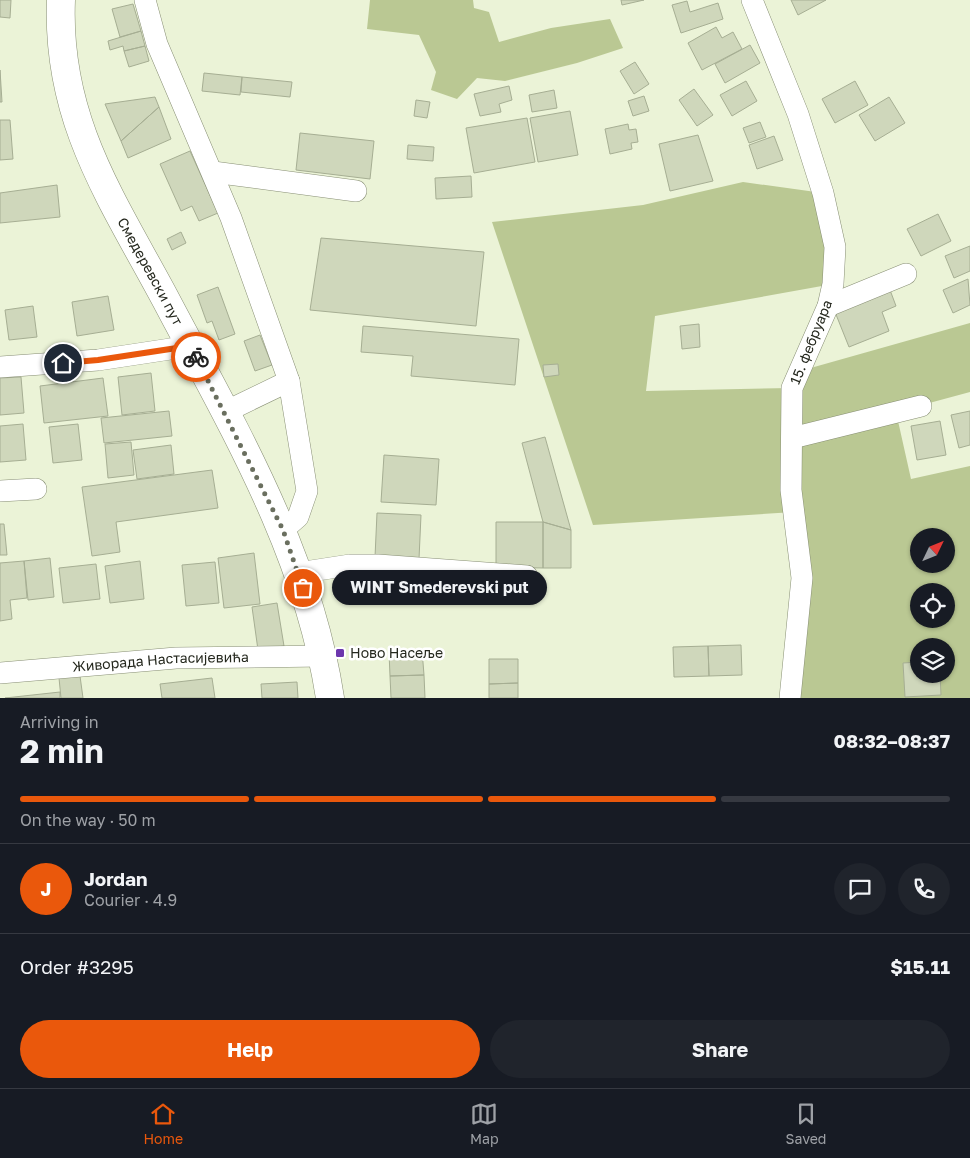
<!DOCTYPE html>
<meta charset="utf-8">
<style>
body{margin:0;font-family:"Golos Text",sans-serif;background:#20242c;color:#f1f3f6;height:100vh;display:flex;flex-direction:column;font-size:19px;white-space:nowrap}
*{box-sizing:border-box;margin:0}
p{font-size:16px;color:#9ea1a6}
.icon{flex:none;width:28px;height:28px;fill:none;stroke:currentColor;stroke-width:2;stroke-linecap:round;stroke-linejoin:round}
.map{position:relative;height:698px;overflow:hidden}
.side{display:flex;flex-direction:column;background:#171b24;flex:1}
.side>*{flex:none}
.needle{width:32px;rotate:47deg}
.buttons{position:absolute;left:910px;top:528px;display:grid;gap:10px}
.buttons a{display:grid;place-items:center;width:45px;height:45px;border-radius:50%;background:#171b24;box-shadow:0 1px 4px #0004;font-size:25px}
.pin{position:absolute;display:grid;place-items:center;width:42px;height:42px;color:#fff;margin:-21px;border:2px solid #fff;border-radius:50%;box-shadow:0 1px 5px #0007}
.courier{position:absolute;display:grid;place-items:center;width:50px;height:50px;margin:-25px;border:4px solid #ea580c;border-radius:50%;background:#fff;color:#222;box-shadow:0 1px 6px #0007}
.bubble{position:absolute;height:35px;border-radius:18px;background:#171b24;box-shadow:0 1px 4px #0004;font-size:16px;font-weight:700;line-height:35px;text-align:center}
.headline em{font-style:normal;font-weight:700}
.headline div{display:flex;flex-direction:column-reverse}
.headline{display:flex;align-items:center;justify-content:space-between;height:85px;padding:0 20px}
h1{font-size:32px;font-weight:700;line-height:38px}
.bar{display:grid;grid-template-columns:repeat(4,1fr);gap:8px 5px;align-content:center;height:60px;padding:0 20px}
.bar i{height:6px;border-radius:4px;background:#363941}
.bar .on{background:#ea580c}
.bar p{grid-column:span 4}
.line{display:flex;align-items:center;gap:12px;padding:0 20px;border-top:1px solid #363941}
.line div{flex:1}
.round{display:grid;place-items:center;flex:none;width:52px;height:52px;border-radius:26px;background:#20242c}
.cta{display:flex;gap:10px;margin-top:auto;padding:10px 20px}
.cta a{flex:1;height:58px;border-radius:30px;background:#ea580c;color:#fff;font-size:20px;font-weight:700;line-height:58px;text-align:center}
.cta a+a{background:#20242c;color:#f1f3f6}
.menu{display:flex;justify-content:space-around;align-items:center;height:70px;border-top:1px solid #363941;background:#171b24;font-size:14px;color:#9ea1a6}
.menu a{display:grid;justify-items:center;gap:2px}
.menu .on{color:#ea580c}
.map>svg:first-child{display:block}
.green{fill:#bac893;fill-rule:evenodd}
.building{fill:#cfd7bb;stroke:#a6ae93}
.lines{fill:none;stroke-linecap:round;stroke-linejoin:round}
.minor-casing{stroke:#888f75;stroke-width:22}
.major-casing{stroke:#888f75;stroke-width:29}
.minor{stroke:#fff;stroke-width:21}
.major{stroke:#fff;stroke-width:28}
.done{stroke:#6a6f5f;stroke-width:5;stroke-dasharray:0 9}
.route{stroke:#ea580c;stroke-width:6}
.poi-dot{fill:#6c36ad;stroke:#fff;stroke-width:2}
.labels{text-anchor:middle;stroke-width:5;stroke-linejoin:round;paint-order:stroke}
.street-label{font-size:14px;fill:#25281e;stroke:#fff}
.poi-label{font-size:14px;fill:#25281e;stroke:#fff;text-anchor:start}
</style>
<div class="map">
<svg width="970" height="698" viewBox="0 0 970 698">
<rect width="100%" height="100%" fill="#ebf3d7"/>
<path class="green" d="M370,0H473L474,8L489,12L499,42L551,28L610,19L623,48L577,63L505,81L477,78L457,99L431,90L436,72L419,35L367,29Z
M743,182L823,193L833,284L655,316L646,391L791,388L800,371L970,323V392L896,412L911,479L970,466V698H790L794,512L593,525L492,222L643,205ZM919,536H946V564H919ZM919,591H946V619H919ZM919,646H946V674H919Z"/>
<path class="building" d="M0,0H11L10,18L0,17Z
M621,0H644L622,5Z
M791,0H826L798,15Z
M687,1L690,12L718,3L723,19L681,33L672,5Z
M133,4L141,31L120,37L112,9Z
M716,27L722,38L733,32L742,49L702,70L688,43Z
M141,31L145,46L124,51L123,46L110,50L108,41Z
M750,45L760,63L725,83L715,64Z
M145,46L149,61L129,67L124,51Z
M635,62L649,84L634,94L620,71Z
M0,70L2,102H0Z
M204,73L242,77L240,95L202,91Z
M242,77L292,82L290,97L241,92Z
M746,81L757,101L732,116L720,95Z
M855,81L868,105L835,123L822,99Z
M509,86L512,100L499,104L501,112L480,116L474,94Z
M694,89L713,115L697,126L679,100Z
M554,90L557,108L532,112L529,95Z
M644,96L649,111L633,116L628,101Z
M155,97L159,107L121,141L105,104Z
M889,97L905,123L875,141L859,115Z
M416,100L430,102L427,118L414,116Z
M159,107L171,139L128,158L121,141Z
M570,111L578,155L538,162L530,118Z
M527,118L535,162L474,173L466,128Z
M0,120H10L13,159L0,160Z
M760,122L766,137L749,143L743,128Z
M628,124L629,130L636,129L638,142L631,143L632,149L610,154L605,129Z
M300,133L374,141L370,179L296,170Z
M698,135L713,181L670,191L659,144Z
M774,136L783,160L757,169L749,145Z
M408,145L434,147L433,161L407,159Z
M190,151L218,213L199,221L192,206L181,211L160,164Z
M471,176L472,197L436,199L435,178Z
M57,185L60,217L0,223V193Z
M938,214L951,241L921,256L907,229Z
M181,232L186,243L172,250L167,239Z
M321,238L484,252L476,326L310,310Z
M970,246V271L954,278L945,256Z
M968,279L970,305L953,313L943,290Z
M218,287L235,334L219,340L212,321L207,323L197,295Z
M890,290L896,306L882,312L889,331L849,347L835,312Z
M108,296L114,330L77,336L72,302Z
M33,306L37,337L9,340L5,310Z
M699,324L700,347L682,349L680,326Z
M363,326L519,339L515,385L411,376L413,356L361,352Z
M260,335L272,365L255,371L244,341Z
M558,364L559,375L544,377L543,365Z
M151,373L155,411L122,415L118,377Z
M21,377L24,413L0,415V378Z
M103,378L108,416L44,423L40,386Z
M169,411L172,436L104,443L101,418Z
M970,411V445L959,448L951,415Z
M940,421L946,455L917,460L911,426Z
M23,424L26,460L0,462V426Z
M78,424L82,460L53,463L49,427Z
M545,437L571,530L543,522L522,443Z
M131,442L134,475L108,478L105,444Z
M171,445L174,474L137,479L133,450Z
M384,455L439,459L436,505L381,502Z
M212,470L218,508L116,522L120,552L92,556L82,487Z
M377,513L421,515L419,559L375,557Z
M496,522H543V568L496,567Z
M543,522L571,530V568H543Z
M0,524H4L7,555H0Z
M254,553L260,604L224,608L218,558Z
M50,558L54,597L28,600L24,561Z
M24,561L27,598L10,600L12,619L0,621V563Z
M140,561L144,599L110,603L105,566Z
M215,562L219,603L186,606L182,565Z
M96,564L100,599L63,603L59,568Z
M277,603L284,646L258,650L252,607Z
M741,645L742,675L709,676L708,646Z
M708,646L709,676L674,677L673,647Z
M422,650L424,675L390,676L389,652Z
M489,659H518V683L489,684Z
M919,662V674H940L941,695L905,697L903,663Z
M424,675L425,698H391L390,676Z
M80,676L83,698H61L59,678Z
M212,678L215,698H162L160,684Z
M297,682L298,698H262L261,684Z
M518,683V698H489V684Z
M60,692V698H5Z"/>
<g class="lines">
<defs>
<g id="minor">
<path d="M145,0L157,44L231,218L289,381L307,491L298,517L283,530"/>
<path d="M752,0L798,114L823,193L835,247L833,284L828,306L792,388L791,490L802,578L790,698"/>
<path d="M213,172L356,191"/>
<path d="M828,306L906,274"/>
<path d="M0,367L98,360L190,346"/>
<path d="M225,412L289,381"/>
<path d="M792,438L921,406"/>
<path d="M0,491L36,489"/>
<path d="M298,573L350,565H378L527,576"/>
<path id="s1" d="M0,673L176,658L322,656"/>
</g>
<g id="major">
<path id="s2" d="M61,0C56,120 112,199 166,300C233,427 308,553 330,698"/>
</g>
</defs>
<use href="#minor" class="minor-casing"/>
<use href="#major" class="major-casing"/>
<use href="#minor" class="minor"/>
<use href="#major" class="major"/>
</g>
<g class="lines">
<path class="done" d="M196,357L283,530L303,588"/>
<path class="route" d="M63,363L98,360L190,346L196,357"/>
</g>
<rect class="poi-dot" x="335" y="648" width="10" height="10" rx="2.5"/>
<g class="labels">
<g class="street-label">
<text dy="5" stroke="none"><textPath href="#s2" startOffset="290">Смедеревски пут</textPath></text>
<text transform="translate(811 342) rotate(-68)" y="5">15. фебруара</text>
<text dy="5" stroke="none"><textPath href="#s1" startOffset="161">Живорада Настасијевића</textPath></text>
</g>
<g class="poi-label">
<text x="350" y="658">Ново Насеље</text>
</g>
</g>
</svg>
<div class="buttons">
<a><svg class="needle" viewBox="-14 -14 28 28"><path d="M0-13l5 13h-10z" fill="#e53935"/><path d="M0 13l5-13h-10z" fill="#9ea1a6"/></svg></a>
<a><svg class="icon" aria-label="locate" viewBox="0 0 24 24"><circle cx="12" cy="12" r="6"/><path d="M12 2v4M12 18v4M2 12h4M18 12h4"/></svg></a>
<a><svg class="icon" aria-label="layers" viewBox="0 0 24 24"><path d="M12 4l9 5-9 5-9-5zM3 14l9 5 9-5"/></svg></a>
</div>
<div class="pin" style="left:303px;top:588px;background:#ea580c"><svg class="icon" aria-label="bag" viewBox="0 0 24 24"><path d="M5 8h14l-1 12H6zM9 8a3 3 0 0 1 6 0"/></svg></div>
<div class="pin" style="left:63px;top:363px;background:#1f2937"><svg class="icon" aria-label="home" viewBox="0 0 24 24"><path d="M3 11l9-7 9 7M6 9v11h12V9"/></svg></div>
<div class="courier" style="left:196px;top:357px"><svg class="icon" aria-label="bike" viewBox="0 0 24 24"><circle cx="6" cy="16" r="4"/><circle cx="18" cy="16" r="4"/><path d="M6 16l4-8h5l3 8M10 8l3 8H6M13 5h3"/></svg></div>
<div class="bubble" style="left:332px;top:570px;width:215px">WINT Smederevski put</div>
</div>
<section class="side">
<div class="headline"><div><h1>2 min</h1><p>Arriving in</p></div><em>08:32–08:37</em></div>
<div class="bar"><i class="on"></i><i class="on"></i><i class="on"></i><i></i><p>On the way · 50 m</p></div>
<div class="line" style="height:90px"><b class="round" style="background:#ea580c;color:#fff">J</b><div><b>Jordan</b><p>Courier · 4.9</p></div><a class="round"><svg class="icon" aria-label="chat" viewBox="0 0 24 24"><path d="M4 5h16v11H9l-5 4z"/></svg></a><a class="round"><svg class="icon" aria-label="phone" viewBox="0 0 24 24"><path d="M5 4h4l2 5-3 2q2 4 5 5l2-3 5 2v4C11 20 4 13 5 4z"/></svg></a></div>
<div class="line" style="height:65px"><div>Order #3295</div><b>$15.11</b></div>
<div class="cta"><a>Help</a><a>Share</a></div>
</section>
<nav class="menu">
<a class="on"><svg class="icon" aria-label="home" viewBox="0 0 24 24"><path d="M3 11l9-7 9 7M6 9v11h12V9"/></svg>Home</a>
<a><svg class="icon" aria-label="map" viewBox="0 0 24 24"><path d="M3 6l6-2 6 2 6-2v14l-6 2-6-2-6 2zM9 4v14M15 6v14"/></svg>Map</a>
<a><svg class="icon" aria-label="saved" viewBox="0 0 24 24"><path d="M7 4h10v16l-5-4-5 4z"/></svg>Saved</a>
</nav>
